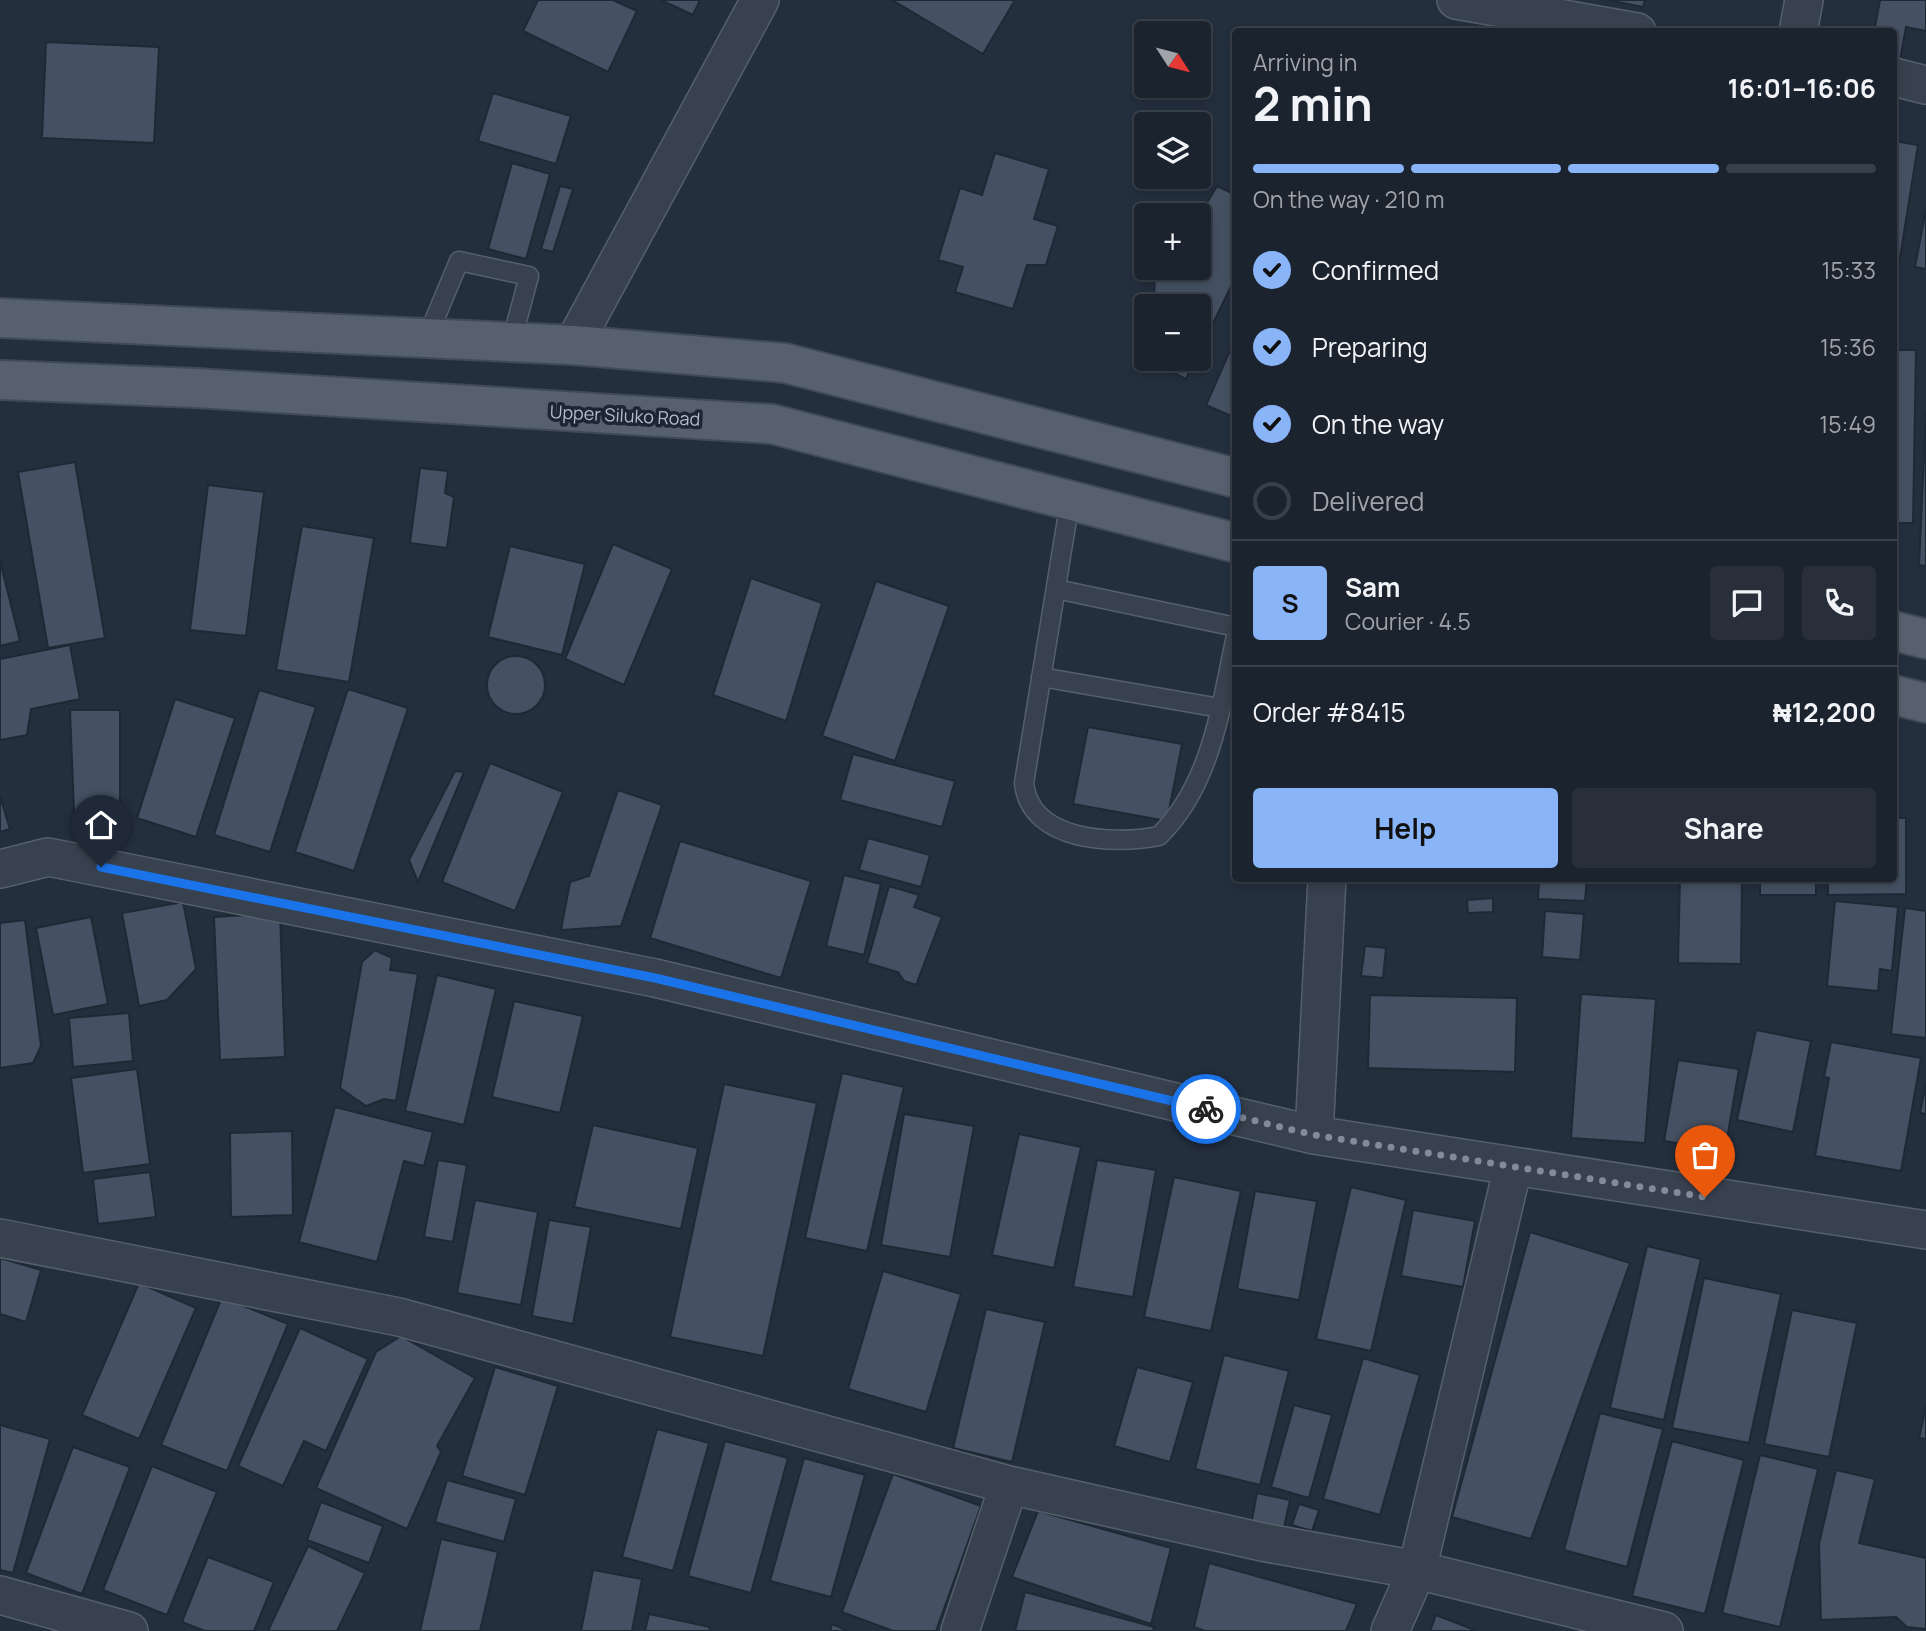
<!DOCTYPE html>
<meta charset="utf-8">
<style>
body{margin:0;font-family:Manrope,sans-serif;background:#282f3a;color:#f1f3f6;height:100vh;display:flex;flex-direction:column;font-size:26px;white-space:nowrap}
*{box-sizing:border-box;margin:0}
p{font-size:23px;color:#a0a4aa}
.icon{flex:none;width:38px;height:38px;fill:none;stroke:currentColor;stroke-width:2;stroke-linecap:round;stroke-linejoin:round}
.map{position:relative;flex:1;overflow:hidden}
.side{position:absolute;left:1232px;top:28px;width:665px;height:854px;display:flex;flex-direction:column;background:#1b232e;border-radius:7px;box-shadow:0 4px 10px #0003,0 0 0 2px #39404a}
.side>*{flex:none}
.needle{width:46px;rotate:126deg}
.tools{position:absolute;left:1134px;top:21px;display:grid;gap:14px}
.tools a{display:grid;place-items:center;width:77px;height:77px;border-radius:7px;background:#1b232e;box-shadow:0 4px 10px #0003,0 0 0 2px #39404a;font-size:35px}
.pin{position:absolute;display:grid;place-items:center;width:60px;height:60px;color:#fff;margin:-72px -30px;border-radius:50% 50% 50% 0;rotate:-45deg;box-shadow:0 0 7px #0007}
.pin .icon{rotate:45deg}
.courier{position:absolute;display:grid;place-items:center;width:70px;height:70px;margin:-35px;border:5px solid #1a73e8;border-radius:50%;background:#fff;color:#222;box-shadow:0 2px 9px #0007}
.overview em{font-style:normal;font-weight:700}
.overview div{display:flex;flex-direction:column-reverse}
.overview{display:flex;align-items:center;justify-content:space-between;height:119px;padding:0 21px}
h1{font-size:46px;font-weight:700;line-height:52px}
.bar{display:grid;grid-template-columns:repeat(4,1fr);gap:10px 7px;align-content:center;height:84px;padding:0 21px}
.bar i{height:9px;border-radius:5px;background:#39404a}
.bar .on{background:#8ab4f8}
.bar p{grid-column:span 4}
.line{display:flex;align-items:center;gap:18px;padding:0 21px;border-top:2px solid #39404a}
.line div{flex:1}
.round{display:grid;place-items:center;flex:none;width:74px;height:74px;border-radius:7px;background:#282f3a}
ol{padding:0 21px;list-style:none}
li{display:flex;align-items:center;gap:21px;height:77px}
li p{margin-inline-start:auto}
li .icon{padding:7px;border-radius:50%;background:#8ab4f8;color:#111;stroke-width:4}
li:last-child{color:#a0a4aa}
li i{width:38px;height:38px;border:4px solid #39404a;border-radius:50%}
.action{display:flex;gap:14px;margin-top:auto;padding:14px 21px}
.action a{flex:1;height:80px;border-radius:7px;background:#8ab4f8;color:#111;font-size:28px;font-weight:700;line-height:80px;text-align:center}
.action a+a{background:#282f3a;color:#f1f3f6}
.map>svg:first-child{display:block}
.building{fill:#455162;stroke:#1f2835;stroke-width:2}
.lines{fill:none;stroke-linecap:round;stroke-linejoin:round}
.service-casing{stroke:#565f6c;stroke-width:21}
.minor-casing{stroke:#565f6c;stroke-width:40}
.primary-casing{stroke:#414a57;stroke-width:42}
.service{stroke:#38414e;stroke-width:18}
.minor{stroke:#38414e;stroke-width:37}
.primary{stroke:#56606e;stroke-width:38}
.done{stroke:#828b98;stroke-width:7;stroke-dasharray:0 12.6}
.route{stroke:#1a73e8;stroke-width:9}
.labels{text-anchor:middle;stroke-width:7;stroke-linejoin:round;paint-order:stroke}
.street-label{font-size:18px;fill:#b4bcc9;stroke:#1d2633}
</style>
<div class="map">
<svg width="1926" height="1631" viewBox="0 0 1926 1631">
<rect width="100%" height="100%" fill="#242f3e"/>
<path class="building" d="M538,0H613L637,11L608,72L523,31Z
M661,0H700L693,15Z
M892,0H1015L983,54Z
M1608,0H1645L1643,7Z
M1880,0H1926V31L1906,27L1900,60L1894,59V32H1874Z
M46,42L159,47L154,143L42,138Z
M493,93L571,116L556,164L478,141Z
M1894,141L1918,145L1895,289H1894Z
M995,153L1049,169L1034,219L1058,226L1046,265H1027L1013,309L955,292L963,267L938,260L960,188L982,195Z
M512,163L550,174L526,259L488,249Z
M560,186L573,189L553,252L541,249Z
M1217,186L1236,195V276L1199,352V306H1154L1155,268H1199V216Z
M1926,209V269L1915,267Z
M1236,337V418L1206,405Z
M1894,350H1916L1913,523H1894Z
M1150,359H1195L1186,379Z
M1926,413V566L1919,565Z
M75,462L105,638L48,648L18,472Z
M420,468L448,471L445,493L454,497L447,548L410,543Z
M208,485L264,492L246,636L190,630Z
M302,526L374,538L349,682L276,670Z
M613,544L672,569L624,685L565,659Z
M510,546L585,564L562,655L488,637Z
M0,561L20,641L0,646Z
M751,578L822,603L786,721L713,695Z
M876,581L949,606L895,761L822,736Z
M70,645L80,699L31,709L27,735L0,740V659Z
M487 685a29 29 0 1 1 58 0a29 29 0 1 1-58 0Z
M348,689L408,708L354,871L295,852Z
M259,690L316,707L270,852L214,835Z
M175,699L235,718L196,837L137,818Z
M70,710H120V810L74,812Z
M1088,727L1182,744L1167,821L1073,804Z
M853,754L955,781L942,827L840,800Z
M490,763L563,792L515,911L442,882Z
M455,771L464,772L418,882L409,860Z
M618,790L662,805L621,926L561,930L570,882L589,876Z
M0,796L10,829L0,832Z
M1894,818H1906V894L1828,895V878H1894Z
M868,838L930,855L921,887L859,870Z
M680,841L811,881L781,978L650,938Z
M844,875L881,884L864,955L826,946Z
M1539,878H1587L1585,901L1538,899Z
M1680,878H1742L1741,964L1678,963Z
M1760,878H1816V895H1760Z
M889,886L919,895L914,907L942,917L916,985L904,981L898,972L867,963Z
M1493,898V912L1468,913L1467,900Z
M1835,901L1898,907L1892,971L1880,969L1878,991L1827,986Z
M183,902L196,969L167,1000L139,1006L122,913Z
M1905,908L1926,911V1038L1891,1034Z
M1545,911L1584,914L1580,960L1542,957Z
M280,913L285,1057L220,1060L214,917Z
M91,917L108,1004L53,1015L36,928Z
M25,920L41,1046L33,1063L0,1068V923Z
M1365,946L1386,948L1383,978L1361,976Z
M375,950L392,958L390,970L418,974L396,1101L384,1099L366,1106L340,1088L362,962Z
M437,975L496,989L464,1125L405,1111Z
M1581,994L1656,999L1645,1143L1571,1138Z
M1370,995L1517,998L1515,1072L1368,1068Z
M514,1001L583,1016L560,1113L492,1097Z
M129,1013L133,1061L73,1067L69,1018Z
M1756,1030L1811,1041L1793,1132L1737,1120Z
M1831,1042L1921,1058L1901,1171L1815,1156L1829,1078L1824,1077Z
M1678,1060L1739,1069L1725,1151L1664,1141Z
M137,1069L150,1164L83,1173L71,1078Z
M842,1073L904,1087L867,1251L805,1238Z
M1926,1083V1114L1920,1113Z
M724,1084L817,1103L763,1356L670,1337Z
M335,1107L433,1132L424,1166L404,1161L377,1262L299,1242Z
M904,1114L974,1126L950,1257L881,1245Z
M593,1125L698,1148L681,1229L574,1207Z
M292,1131L293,1215L231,1217L230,1133Z
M1019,1134L1081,1147L1054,1268L992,1255Z
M438,1160L467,1165L453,1242L424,1237Z
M1097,1160L1156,1170L1133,1297L1073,1287Z
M150,1172L156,1217L98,1224L93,1179Z
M1174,1177L1241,1191L1211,1331L1144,1317Z
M1351,1187L1406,1200L1371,1351L1316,1339Z
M1255,1191L1317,1201L1299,1300L1237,1289Z
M475,1200L538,1212L521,1305L457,1293Z
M1413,1210L1475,1221L1463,1287L1401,1276Z
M549,1220L591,1227L573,1324L532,1316Z
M1530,1232L1630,1263L1531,1539L1452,1517Z
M1647,1246L1701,1259L1664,1420L1610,1408Z
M0,1258L41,1270L26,1322L0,1314Z
M883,1271L961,1294L926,1412L848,1389Z
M1704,1278L1781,1294L1749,1443L1672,1428Z
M139,1283L196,1308L139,1439L82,1415Z
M222,1297L288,1324L227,1471L161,1445Z
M986,1309L1045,1322L1012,1462L953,1448Z
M1792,1310L1857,1323L1829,1457L1764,1444Z
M300,1328L368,1359L326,1451L304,1441L283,1486L238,1466Z
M401,1336L475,1378L437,1446L441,1452L407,1529L316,1488L376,1352Z
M1224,1355L1289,1371L1260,1485L1195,1469Z
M1363,1358L1420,1375L1380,1515L1323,1499Z
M495,1367L558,1386L525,1495L462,1476Z
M1137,1367L1193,1382L1170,1462L1114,1446Z
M1294,1405L1332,1415L1309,1498L1271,1487Z
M1926,1406V1439L1919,1438Z
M1600,1413L1663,1429L1627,1567L1564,1550Z
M0,1425L50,1439L13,1573L0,1570Z
M657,1429L709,1443L673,1571L622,1557Z
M725,1441L788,1458L751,1593L688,1576Z
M1672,1441L1744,1460L1705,1614L1632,1596Z
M73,1447L130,1467L82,1594L26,1573Z
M1760,1455L1818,1469L1780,1627L1722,1613Z
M804,1458L865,1475L831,1597L770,1581Z
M152,1466L217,1492L167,1615L103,1590Z
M1836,1470L1875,1479L1859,1543L1926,1558V1629L1907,1627L1896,1617L1821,1620L1819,1544Z
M893,1474L981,1506L936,1631H893L842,1612Z
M447,1480L516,1499L504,1542L435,1522Z
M1257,1493L1290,1500L1283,1532L1251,1525Z
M321,1502L383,1526L369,1563L307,1540Z
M1299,1504L1319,1510L1312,1531L1292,1525Z
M1038,1511L1171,1548L1151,1624L1012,1577Z
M441,1539L498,1552L480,1631H420Z
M308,1546L365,1573L337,1631H268Z
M208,1557L274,1582L254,1631H205L182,1622Z
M1209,1563L1357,1604L1346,1631H1205L1194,1627Z
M593,1570L642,1579L632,1631H581Z
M1025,1592L1154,1627L1153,1631H1015Z
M649,1614L710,1627L709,1631H645Z
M1436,1615L1477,1631H1430Z
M832,1624L848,1631H830Z"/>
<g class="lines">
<defs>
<path id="service" d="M426,340L459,261L529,276L511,343
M1070,501L1024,783C1030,842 1114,845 1159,836C1212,784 1221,705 1236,636
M1056,589L1236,627
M1041,677L1220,708"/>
<path id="minor" d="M1456,0L1637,32
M1798,32L1804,0
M1894,77L1926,85
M573,345L760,0
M0,869L48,857L655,978L1314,1135L1926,1230
M1314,1135L1327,878
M0,1238L399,1317L1009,1485L1262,1542L1417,1570L1664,1631
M0,1595L129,1631
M960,1631L1009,1485
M1390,1631L1417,1570L1513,1167"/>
<path id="primary" d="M0,318L573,345L785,363L1236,478
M0,380L196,388L772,424L1236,543
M1894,631L1926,639
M1894,695L1926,703"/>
</defs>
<use href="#service" class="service-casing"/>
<use href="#minor" class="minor-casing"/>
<use href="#primary" class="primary-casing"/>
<use href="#service" class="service"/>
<use href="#minor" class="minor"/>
<use href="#primary" class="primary"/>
</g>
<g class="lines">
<path class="done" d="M1206,1109L1314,1135L1705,1197"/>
<path class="route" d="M101,867L655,978L1206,1109"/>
</g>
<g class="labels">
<g class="street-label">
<text transform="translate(625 416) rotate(3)" y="6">Upper Siluko Road</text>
</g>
</g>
</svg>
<div class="tools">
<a><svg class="needle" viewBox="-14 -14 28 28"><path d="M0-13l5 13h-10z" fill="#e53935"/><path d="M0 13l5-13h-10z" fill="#a0a4aa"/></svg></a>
<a><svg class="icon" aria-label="layers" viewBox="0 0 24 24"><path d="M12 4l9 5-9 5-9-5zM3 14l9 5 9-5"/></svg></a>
<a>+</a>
<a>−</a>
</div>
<div class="pin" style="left:1705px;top:1197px;background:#ea580c"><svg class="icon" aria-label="bag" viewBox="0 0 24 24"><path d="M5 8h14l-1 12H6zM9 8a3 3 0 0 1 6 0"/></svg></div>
<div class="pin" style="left:101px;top:867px;background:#1f2937"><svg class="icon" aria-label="home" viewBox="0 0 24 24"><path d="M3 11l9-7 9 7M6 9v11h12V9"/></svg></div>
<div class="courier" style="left:1206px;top:1109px"><svg class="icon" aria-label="bike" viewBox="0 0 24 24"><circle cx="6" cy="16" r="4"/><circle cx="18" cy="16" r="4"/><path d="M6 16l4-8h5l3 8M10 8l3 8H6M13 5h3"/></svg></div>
<section class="side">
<div class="overview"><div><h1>2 min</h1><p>Arriving in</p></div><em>16:01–16:06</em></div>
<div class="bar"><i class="on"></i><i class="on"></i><i class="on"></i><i></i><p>On the way · 210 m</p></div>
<ol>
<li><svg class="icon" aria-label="check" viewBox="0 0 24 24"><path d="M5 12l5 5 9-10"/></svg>Confirmed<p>15:33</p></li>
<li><svg class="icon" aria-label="check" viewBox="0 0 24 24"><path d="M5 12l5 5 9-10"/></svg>Preparing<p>15:36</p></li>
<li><svg class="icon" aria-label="check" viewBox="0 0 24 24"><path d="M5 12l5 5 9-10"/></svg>On the way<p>15:49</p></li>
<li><i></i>Delivered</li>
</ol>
<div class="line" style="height:126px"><b class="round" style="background:#8ab4f8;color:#111">S</b><div><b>Sam</b><p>Courier · 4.5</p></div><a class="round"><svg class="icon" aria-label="chat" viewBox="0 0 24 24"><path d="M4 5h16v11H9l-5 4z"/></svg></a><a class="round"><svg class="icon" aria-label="phone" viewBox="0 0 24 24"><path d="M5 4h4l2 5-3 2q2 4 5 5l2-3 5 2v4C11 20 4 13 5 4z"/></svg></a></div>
<div class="line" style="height:91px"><div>Order #8415</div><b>₦12,200</b></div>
<div class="action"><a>Help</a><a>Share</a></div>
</section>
</div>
